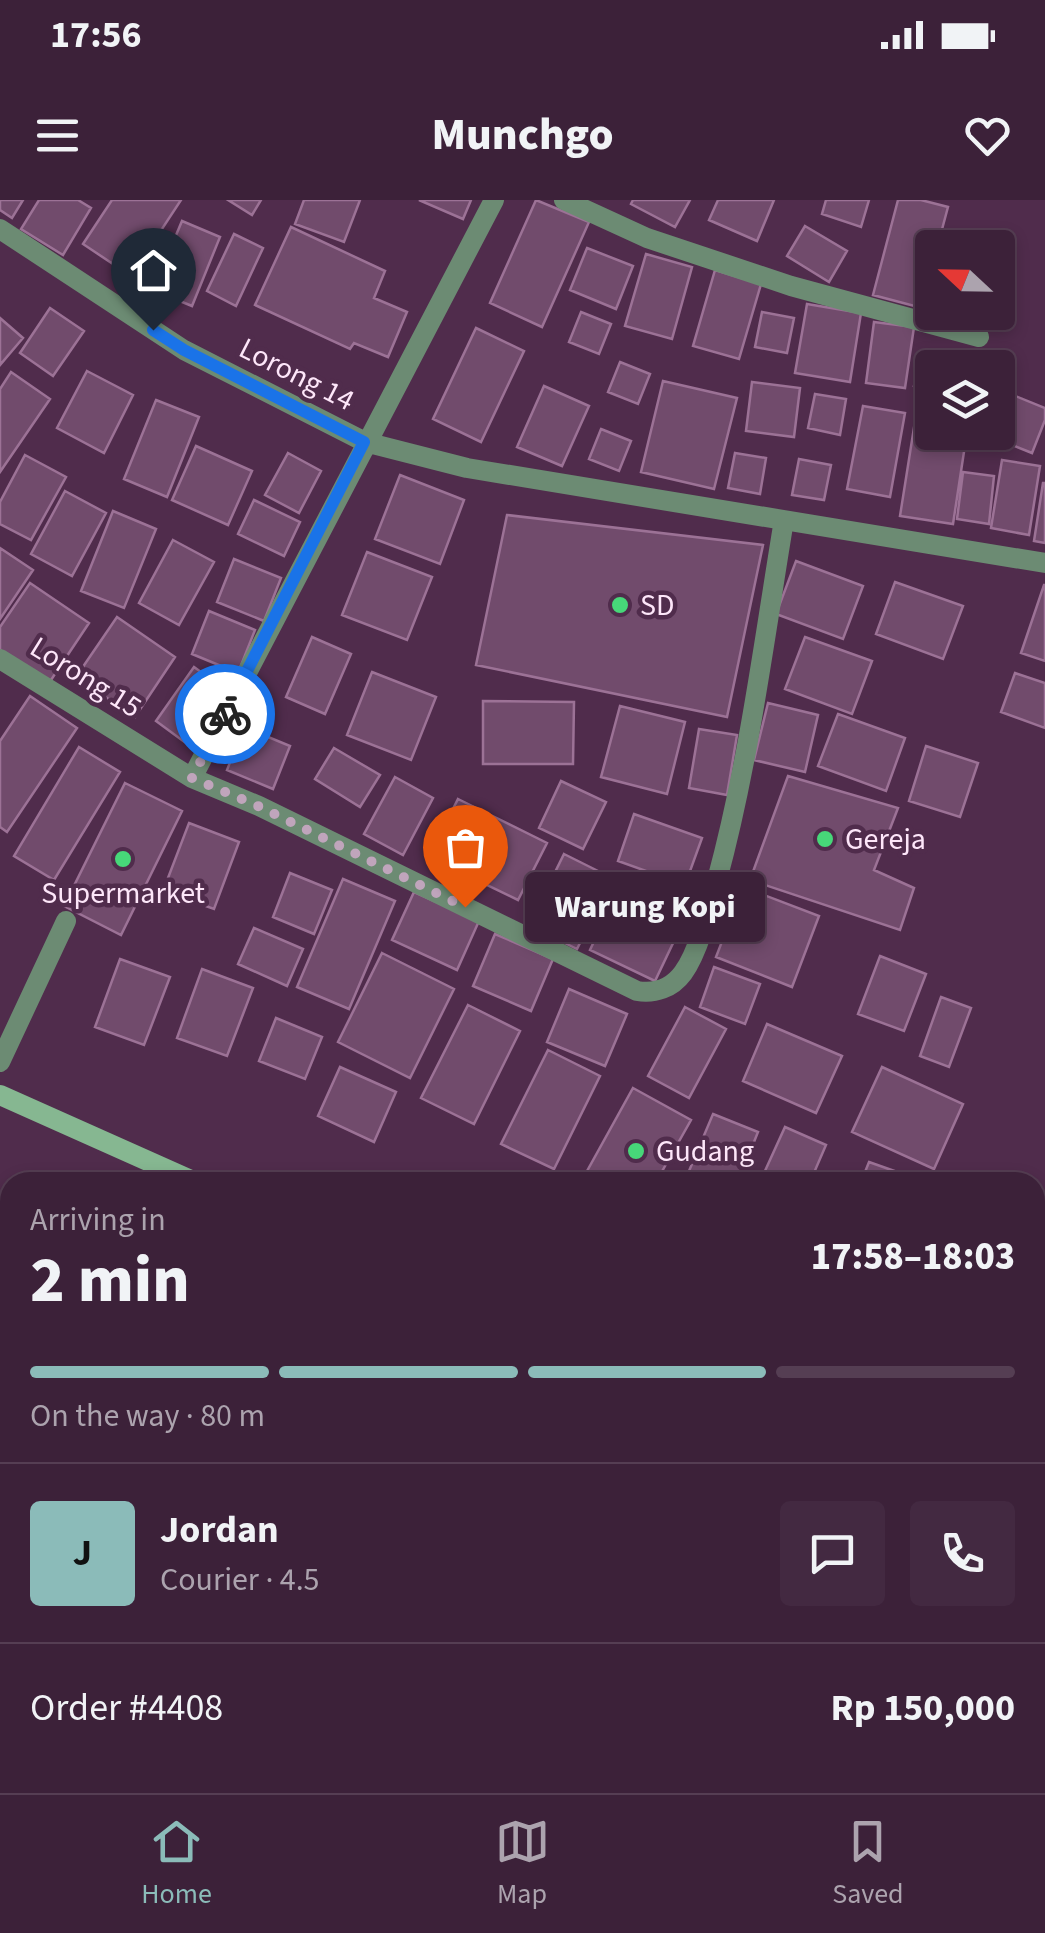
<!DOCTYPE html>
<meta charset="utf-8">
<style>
body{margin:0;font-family:"Source Sans 3",sans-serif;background:#432941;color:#f1f3f6;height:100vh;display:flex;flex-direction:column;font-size:38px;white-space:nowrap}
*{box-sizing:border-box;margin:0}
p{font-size:32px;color:#aca3ae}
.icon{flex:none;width:55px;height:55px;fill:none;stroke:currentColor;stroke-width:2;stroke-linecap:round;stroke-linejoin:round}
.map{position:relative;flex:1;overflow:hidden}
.panel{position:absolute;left:0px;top:972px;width:1045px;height:622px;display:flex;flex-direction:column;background:#3c2139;border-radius:30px 30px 0 0;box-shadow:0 5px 15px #0003,0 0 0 2px #553e53}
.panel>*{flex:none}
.needle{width:65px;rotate:292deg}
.tools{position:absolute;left:915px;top:30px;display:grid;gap:20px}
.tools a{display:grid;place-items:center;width:100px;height:100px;border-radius:10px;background:#3c2139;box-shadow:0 5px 15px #0003,0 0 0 2px #553e53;font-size:50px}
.pin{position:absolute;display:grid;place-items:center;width:85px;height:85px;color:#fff;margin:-102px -42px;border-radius:50% 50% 50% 0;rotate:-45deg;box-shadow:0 0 10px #0007}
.pin .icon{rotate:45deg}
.courier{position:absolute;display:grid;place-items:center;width:100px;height:100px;margin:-50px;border:8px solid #1a73e8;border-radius:50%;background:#fff;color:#222;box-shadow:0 2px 12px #0007}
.bubble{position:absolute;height:70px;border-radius:10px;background:#3c2139;box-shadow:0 5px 15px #0003,0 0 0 2px #553e53;font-size:32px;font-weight:800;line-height:70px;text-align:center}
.overview em{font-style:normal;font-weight:800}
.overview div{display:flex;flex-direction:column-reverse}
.overview{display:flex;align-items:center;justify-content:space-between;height:170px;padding:0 30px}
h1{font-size:65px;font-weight:800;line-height:75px}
.bar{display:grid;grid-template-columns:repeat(4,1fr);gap:15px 10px;align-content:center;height:120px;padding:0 30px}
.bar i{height:12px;border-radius:8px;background:#553e53}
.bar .active{background:#8bbbb9}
.bar p{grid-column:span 4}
.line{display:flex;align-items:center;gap:25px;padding:0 30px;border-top:2px solid #553e53}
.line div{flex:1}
.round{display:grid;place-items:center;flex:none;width:105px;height:105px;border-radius:10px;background:#432941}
.status{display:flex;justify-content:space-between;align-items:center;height:70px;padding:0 50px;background:#3c2139;direction:ltr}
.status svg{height:28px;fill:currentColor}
header{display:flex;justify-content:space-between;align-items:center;height:130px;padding:0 30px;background:#3c2139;font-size:45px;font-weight:800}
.menu{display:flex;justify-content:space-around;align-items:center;height:140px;border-top:2px solid #553e53;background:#3c2139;font-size:28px;color:#aca3ae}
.menu a{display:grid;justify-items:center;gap:5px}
.menu .active{color:#8bbbb9}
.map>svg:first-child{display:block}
.water{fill:#052e34}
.building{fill:#714b6c;stroke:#9c7296;stroke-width:2.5}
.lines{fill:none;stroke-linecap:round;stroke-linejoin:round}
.service{stroke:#6c8b73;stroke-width:20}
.minor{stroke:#6c8b73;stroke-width:20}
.secondary{stroke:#86b791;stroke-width:20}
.done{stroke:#c0a5bc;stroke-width:10;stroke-dasharray:0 18}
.route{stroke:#1a73e8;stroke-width:12}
.poi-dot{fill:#47d779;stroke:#502c4c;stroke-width:4}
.labels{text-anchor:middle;stroke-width:9;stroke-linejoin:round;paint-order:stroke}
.street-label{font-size:30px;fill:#fde6f9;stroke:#502c4c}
.poi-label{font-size:30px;fill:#fde6f9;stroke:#502c4c;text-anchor:start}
</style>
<div class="status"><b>17:56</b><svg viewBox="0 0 49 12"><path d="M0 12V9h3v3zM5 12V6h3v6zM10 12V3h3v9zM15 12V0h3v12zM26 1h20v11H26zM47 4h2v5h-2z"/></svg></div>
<header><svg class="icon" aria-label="menu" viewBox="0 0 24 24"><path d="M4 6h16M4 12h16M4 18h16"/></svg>Munchgo<svg class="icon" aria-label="heart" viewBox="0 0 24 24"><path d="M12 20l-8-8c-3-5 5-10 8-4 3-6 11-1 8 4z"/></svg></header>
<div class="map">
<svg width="1045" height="1593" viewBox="0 0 1045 1593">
<rect width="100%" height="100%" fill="#502c4c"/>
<path class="water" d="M0,1046L10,1051V1585H1035V1548L1045,1553V1593H0Z"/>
<path class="building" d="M0,0H23L12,18L0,10Z
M39,0H78L91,8L63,55L21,29Z
M112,0H181L131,76L83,44Z
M228,0H261L252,15Z
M304,0H360L344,42L295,24Z
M419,0H471L463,19Z
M536,0L589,22L542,127L490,103Z
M633,0H690L675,27L631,4Z
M718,0H774L757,41L709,20Z
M826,0H869L861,27L822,14Z
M898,0H921L948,7L937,48H932V67L922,108L873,95Z
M182,21L220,37L192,106L153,90Z
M805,26L847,51L829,82L787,56Z
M291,27L385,71L374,98L407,112L388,157L354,143L350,149L255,105Z
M234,34L263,48L236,106L207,91Z
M587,48L633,66L616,109L570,90Z
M646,54L692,67L672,139L625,126Z
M715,70L761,84L739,159L693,146Z
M807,104L861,113L850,182L795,173Z
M50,108L84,131L53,176L20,153Z
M581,112L611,124L599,154L569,142Z
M762,112L794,118L787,153L755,147Z
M0,118L23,138L0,165Z
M874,122L914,127L905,188L866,183Z
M476,128L524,151L481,242L433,219Z
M923,155L964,168H932V191L914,186Z
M620,162L650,174L638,204L608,192Z
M87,171L133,195L104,253L57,228Z
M11,172L50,199L0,272V189Z
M663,181L737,198L714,289L641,272Z
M752,182L800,188L794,237L746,231Z
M544,186L589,206L562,266L517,247Z
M998,189L1045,208V220L1032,253L980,232H998Z
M815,194L846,199L840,235L808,228Z
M156,200L199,217L167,297L124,279Z
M863,206L905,213L890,297L847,289Z
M916,215L932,218V232H967L953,324L900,316Z
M601,229L631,241L619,271L589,259Z
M196,246L252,271L228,325L172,300Z
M288,253L321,271L299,313L265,295Z
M735,253L766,258L760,294L728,288Z
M25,255L66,277L31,340L0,324V302Z
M799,259L831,265L824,300L792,295Z
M1002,260L1040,266L1029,335L991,328Z
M963,272L994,276L989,324L957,319Z
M400,275L464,300L440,364L375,339Z
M1043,283H1045V343L1034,341Z
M65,291L106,313L72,376L31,354Z
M254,300L300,322L284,356L238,334Z
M113,311L156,329L124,408L81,391Z
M507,315L763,345L727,517L476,465Z
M173,340L214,362L179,425L139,403Z
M0,348L33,370L0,419Z
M367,352L432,377L407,440L342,415Z
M234,359L281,378L264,421L217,402Z
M796,361L863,386L843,439L776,414Z
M895,382L963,406L943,459L876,434Z
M30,383L89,423L49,483L0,450V427Z
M1044,385H1045V461L1021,453Z
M209,411L255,430L238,473L192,454Z
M117,417L175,457L135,517L76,477Z
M312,437L351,454L325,514L286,497Z
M805,437L872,461L852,514L785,489Z
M194,467L230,493L190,546L156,521Z
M372,472L436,497L411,560L347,535Z
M1015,473L1045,483V528L1001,512Z
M30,496L77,528L7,632L0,627V541Z
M483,501L574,502L573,564H483Z
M768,503L818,515L805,572L754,560Z
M620,506L685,522L667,594L601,577Z
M838,514L905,538L886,591L818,566Z
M244,527L290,546L273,589L227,570Z
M699,529L737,535L727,595L689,588Z
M926,546L978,563L960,617L909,601Z
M79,547L120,572L54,680L14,656Z
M334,548L380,575L360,607L315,579Z
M788,576L898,608L874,670L914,688L900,730L750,680Z
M395,577L433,598L403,655L364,634Z
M561,581L606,602L583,649L539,628Z
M125,583L182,611L121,735L64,706Z
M458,599L547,643L518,700L429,657Z
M634,614L702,638L685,685L618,661Z
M189,623L239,642L214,709L163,691Z
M564,654L612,678L577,749L529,725Z
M290,673L332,690L314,734L273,717Z
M343,679L395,701L349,809L297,787Z
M743,687L819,716L792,787L716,757Z
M619,689L684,720L655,781L590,750Z
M414,692L479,721L457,770L392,740Z
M254,728L303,749L287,786L238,764Z
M495,734L553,759L531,811L473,786Z
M382,753L454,789L410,878L338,842Z
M880,756L926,774L904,831L858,814Z
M120,759L170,777L144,845L95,827Z
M714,767L760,784L745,824L700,807Z
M202,769L253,788L227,856L177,838Z
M569,789L627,814L605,866L547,842Z
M941,797L971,808L949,867L920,856Z
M468,805L520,831L474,924L421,898Z
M685,807L726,829L689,898L648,876Z
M276,818L322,837L305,879L259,861Z
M767,824L842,856L816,913L743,881Z
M548,850L600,876L554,969L501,944Z
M340,867L396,892L374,942L318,916Z
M882,867L963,904L934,969L852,932Z
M633,888L691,920L656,982H581Z
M713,914L758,932L738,982H718L689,971Z
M785,927L826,945L810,982H760Z
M869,962L917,979L915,982H861Z"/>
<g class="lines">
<path class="service" d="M0,862L66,721"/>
<path class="minor" d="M564,0L647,38L791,86L979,137
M0,29L184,150L365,242L467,268L1045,363
M0,459L192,578L259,606L637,791C655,794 672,788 683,773C699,751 710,706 717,680C749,562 764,440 784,320
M192,578L494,0"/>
<path class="secondary" d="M0,895L195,982
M1035,1384L1045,1387"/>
</g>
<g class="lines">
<path class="done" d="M225,514L192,578L258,606L465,707"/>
<path class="route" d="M153,130L184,150L364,242L225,514"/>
</g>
<g class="poi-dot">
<circle cx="620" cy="405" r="10"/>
<circle cx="825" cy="639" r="10"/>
<circle cx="123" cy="659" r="10"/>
<circle cx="636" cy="951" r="10"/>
</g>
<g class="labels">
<g class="street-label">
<text transform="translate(297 174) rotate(27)" y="10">Lorong 14</text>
<text transform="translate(86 477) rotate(32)" y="10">Lorong 15</text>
</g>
<g class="poi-label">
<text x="640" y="415">SD</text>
<text x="845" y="649">Gereja</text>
<text x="123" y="703" text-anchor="middle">Supermarket</text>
<text x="656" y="961">Gudang</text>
</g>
</g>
</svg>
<div class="tools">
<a><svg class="needle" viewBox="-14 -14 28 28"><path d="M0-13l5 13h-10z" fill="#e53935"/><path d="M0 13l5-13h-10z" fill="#aca3ae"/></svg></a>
<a><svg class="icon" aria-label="layers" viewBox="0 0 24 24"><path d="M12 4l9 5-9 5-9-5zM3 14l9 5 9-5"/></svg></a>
</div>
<div class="pin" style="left:465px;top:707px;background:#ea580c"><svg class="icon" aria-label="bag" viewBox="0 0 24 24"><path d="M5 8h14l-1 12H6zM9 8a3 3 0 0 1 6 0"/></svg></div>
<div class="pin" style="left:153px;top:130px;background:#1f2937"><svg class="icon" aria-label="home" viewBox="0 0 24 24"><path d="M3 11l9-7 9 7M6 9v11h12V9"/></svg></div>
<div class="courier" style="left:225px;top:514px"><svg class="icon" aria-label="bike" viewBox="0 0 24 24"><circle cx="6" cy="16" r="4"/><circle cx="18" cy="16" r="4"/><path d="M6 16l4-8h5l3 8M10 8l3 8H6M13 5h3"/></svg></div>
<div class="bubble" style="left:525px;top:672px;width:240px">Warung Kopi</div>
<section class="panel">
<div class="overview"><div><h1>2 min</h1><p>Arriving in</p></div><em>17:58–18:03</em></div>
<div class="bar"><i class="active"></i><i class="active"></i><i class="active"></i><i></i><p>On the way · 80 m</p></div>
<div class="line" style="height:180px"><b class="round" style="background:#8bbbb9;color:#111">J</b><div><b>Jordan</b><p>Courier · 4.5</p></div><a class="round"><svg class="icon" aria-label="chat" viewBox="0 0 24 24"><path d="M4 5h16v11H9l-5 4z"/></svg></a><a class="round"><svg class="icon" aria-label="phone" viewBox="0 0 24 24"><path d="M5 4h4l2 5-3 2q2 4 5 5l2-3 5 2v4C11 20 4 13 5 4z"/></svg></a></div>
<div class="line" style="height:130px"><div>Order #4408</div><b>Rp 150,000</b></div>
</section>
</div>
<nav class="menu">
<a class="active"><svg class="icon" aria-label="home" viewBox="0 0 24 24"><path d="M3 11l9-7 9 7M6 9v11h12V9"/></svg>Home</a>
<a><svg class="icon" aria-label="map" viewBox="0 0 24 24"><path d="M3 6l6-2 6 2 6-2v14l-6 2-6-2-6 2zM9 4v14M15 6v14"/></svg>Map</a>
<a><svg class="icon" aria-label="saved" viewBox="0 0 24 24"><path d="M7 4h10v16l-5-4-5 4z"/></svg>Saved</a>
</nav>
